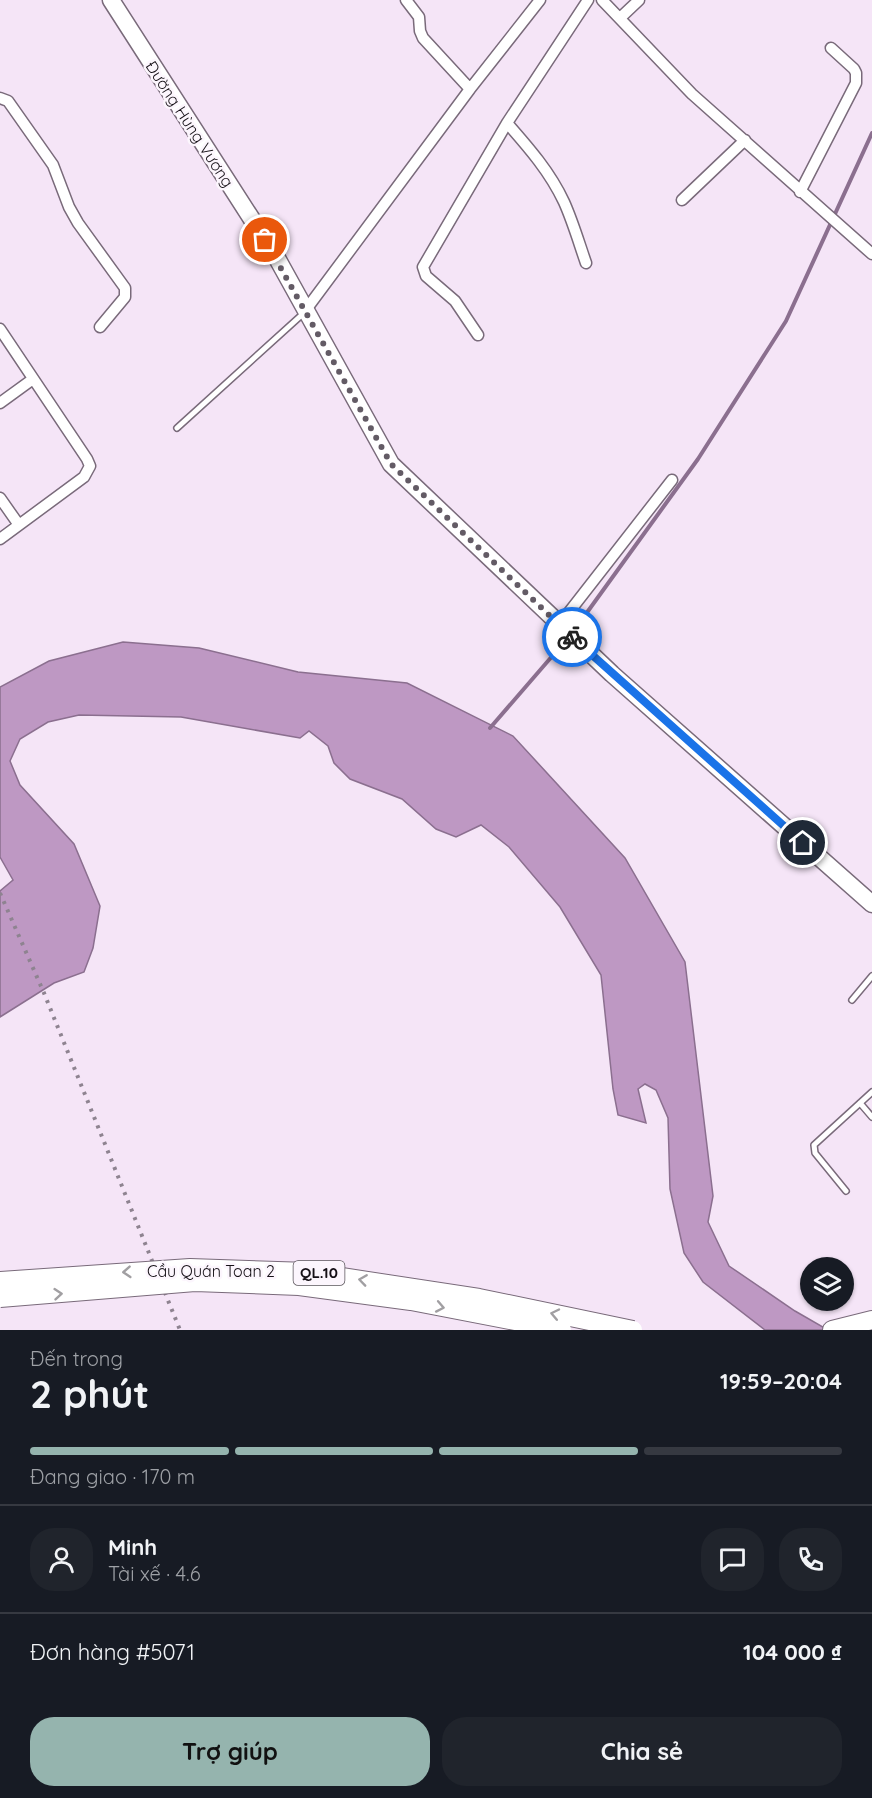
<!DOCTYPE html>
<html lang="vi">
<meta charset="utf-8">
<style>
body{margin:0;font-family:Quicksand,sans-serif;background:#20242c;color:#f1f3f6;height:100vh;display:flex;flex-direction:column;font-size:22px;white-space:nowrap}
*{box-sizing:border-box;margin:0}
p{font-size:20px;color:#9ea1a6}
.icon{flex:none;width:33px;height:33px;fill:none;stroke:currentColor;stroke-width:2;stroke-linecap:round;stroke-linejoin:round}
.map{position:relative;height:1330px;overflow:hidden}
.drawer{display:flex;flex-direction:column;background:#171b24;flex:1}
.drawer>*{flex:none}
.buttons{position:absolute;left:800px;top:1257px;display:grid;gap:12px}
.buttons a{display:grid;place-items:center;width:54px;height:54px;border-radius:50%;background:#171b24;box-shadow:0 2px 4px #0004;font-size:30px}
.pin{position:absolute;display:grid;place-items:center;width:51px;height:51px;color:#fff;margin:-26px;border:3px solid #fff;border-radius:50%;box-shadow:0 2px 6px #0007}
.courier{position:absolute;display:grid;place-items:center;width:60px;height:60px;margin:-30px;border:4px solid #1a73e8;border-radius:50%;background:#fff;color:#222;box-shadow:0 2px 8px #0007}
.summary em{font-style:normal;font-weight:700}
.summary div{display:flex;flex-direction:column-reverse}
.summary{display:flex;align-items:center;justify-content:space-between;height:102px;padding:0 30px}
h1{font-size:39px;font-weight:700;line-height:45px}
.bar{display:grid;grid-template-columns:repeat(4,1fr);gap:9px 6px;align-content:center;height:72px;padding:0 30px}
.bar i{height:8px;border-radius:4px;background:#363941}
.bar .on{background:#95b4ae}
.bar p{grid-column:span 4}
.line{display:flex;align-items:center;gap:15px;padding:0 30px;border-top:2px solid #363941}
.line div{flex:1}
.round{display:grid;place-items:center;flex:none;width:63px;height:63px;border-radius:24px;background:#20242c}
.primary-button{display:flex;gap:12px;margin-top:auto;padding:12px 30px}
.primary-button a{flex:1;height:69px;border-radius:24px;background:#95b4ae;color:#111;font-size:24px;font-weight:700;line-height:69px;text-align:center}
.primary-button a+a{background:#20242c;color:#f1f3f6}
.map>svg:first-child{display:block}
.water{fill:#be98c3;stroke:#8b6f8f;stroke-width:1.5}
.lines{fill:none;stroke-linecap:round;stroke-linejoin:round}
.stream{stroke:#8b6f8f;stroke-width:4}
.service-casing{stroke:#796a7a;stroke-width:8}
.minor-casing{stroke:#796a7a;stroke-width:13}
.primary-casing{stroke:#796a7a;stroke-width:19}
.trunk-casing{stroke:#796a7a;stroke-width:20}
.service{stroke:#fff;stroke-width:5}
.minor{stroke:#fff;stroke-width:10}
.primary{stroke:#fff;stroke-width:16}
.trunk{stroke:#fff;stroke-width:18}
.rail{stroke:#8e8390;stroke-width:4;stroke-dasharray:3 6;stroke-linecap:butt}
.trunk-bridge-casing{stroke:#796a7a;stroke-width:20;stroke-linecap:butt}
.trunk-bridge{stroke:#fff;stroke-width:18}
.oneway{stroke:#a19fa2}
.done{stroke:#635b65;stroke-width:6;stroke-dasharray:0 10.8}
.route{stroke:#1a73e8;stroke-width:8}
.labels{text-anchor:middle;stroke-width:5;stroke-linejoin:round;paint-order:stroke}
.shield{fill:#fcf6fd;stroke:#5a555b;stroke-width:1.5}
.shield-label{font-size:15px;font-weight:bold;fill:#151016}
.street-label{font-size:16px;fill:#151016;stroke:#fcf6fd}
</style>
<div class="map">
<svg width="872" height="1330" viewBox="0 0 872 1330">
<rect width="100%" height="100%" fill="#f5e5f7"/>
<path class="water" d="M123,642L199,648L298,672L407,683L513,736L625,858L685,962L713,1196L708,1222L729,1266L795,1311L828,1330H765L703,1282L684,1253L670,1189L668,1118L656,1090L645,1084L638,1089L646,1123L618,1115L613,1089L601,975L560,907L509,847L481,825L456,837L436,829L402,799L350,779L334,763L328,746L309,731L300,738L181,717L79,715L48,722L20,739L10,761L20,785L74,844L100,906L93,948L84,972L54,983L0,1017V891L13,880L0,857V687L49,661Z"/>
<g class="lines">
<path class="stream" d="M583,618L698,459L786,321L872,133
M490,728L554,654"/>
<defs>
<path id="service" d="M177,428L305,312
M852,1000L872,976
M860,1103L872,1117
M846,1191L815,1153L814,1145L872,1092"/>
<path id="minor" d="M406,0L419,17L420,31L423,38L470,89
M602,0L692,94L872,254
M620,18L639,0
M0,98L8,101L53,165L69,207L78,223L125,288V297L100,327
M507,123C529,148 550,172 564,202C573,222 579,243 586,263
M800,192L856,83V73L854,69L831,48
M682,200L745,140
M305,311L470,89L540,0
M0,329L87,459L90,466L84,477L0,539
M478,335L455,301L426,276L423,267L507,123L588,0
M0,403L33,379
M0,498L19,525
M559,625L672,480"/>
<path id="primary" d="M111,0L278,260L391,464L612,674L872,904"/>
<path id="trunk" d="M832,1330L872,1320"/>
</defs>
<use href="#service" class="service-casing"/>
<use href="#minor" class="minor-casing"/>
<use href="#primary" class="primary-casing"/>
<use href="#trunk" class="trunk-casing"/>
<use href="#service" class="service"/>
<use href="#minor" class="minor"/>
<use href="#primary" class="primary"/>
<use href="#trunk" class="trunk"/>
<path class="rail" d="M0,893L44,993L180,1330"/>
<defs>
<path id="trunk-bridge" d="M0,1281L190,1268L309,1272L479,1298L633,1330
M0,1298L195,1282L299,1286L411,1301L562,1330"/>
</defs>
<use href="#trunk-bridge" class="trunk-bridge-casing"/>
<use href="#trunk-bridge" class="trunk-bridge"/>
</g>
<defs><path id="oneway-chevron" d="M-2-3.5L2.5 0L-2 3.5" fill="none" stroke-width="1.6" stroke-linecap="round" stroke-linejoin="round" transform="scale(1.5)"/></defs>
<g class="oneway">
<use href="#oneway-chevron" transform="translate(127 1272) rotate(176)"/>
<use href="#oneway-chevron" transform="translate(363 1280) rotate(-172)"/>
<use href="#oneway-chevron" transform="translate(58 1294) rotate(-5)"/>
<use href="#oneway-chevron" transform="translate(440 1307) rotate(11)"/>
<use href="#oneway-chevron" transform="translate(555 1314) rotate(-168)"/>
</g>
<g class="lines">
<path class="done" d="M265,240L391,464L572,637"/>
<path class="route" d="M572,637L803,843"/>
</g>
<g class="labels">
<rect class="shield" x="293.5" y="1261" width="51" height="24" rx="4.5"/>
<g class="shield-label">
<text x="319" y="1278">QL.10</text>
</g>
<g class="street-label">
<text transform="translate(190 124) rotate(57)" y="6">Đường Hùng Vương</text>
<text x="211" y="1277">Cầu Quán Toan 2</text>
</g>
</g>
</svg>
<div class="buttons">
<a><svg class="icon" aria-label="layers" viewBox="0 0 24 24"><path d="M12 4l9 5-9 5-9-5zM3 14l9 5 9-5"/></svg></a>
</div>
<div class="pin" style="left:265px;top:240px;background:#ea580c"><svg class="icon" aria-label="bag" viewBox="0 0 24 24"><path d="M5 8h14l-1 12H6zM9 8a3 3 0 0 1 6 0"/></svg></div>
<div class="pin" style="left:803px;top:843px;background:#1f2937"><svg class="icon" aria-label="home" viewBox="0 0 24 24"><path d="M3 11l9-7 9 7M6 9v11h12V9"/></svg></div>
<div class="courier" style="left:572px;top:637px"><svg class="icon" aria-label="bike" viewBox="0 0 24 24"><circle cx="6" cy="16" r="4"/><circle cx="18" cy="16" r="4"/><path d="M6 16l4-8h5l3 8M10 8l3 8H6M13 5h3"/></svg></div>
</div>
<section class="drawer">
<div class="summary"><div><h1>2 phút</h1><p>Đến trong</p></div><em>19:59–20:04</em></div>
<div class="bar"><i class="on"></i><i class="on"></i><i class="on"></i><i></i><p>Đang giao · 170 m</p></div>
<div class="line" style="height:108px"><a class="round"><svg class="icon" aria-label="person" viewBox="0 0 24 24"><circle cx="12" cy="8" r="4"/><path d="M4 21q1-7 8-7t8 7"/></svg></a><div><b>Minh</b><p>Tài xế · 4.6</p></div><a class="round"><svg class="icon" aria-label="chat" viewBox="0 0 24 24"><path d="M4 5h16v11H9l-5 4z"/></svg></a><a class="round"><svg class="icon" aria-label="phone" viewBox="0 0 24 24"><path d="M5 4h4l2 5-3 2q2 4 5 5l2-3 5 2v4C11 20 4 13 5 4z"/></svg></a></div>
<div class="line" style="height:78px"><div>Đơn hàng #5071</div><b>104 000 ₫</b></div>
<div class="primary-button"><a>Trợ giúp</a><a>Chia sẻ</a></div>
</section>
